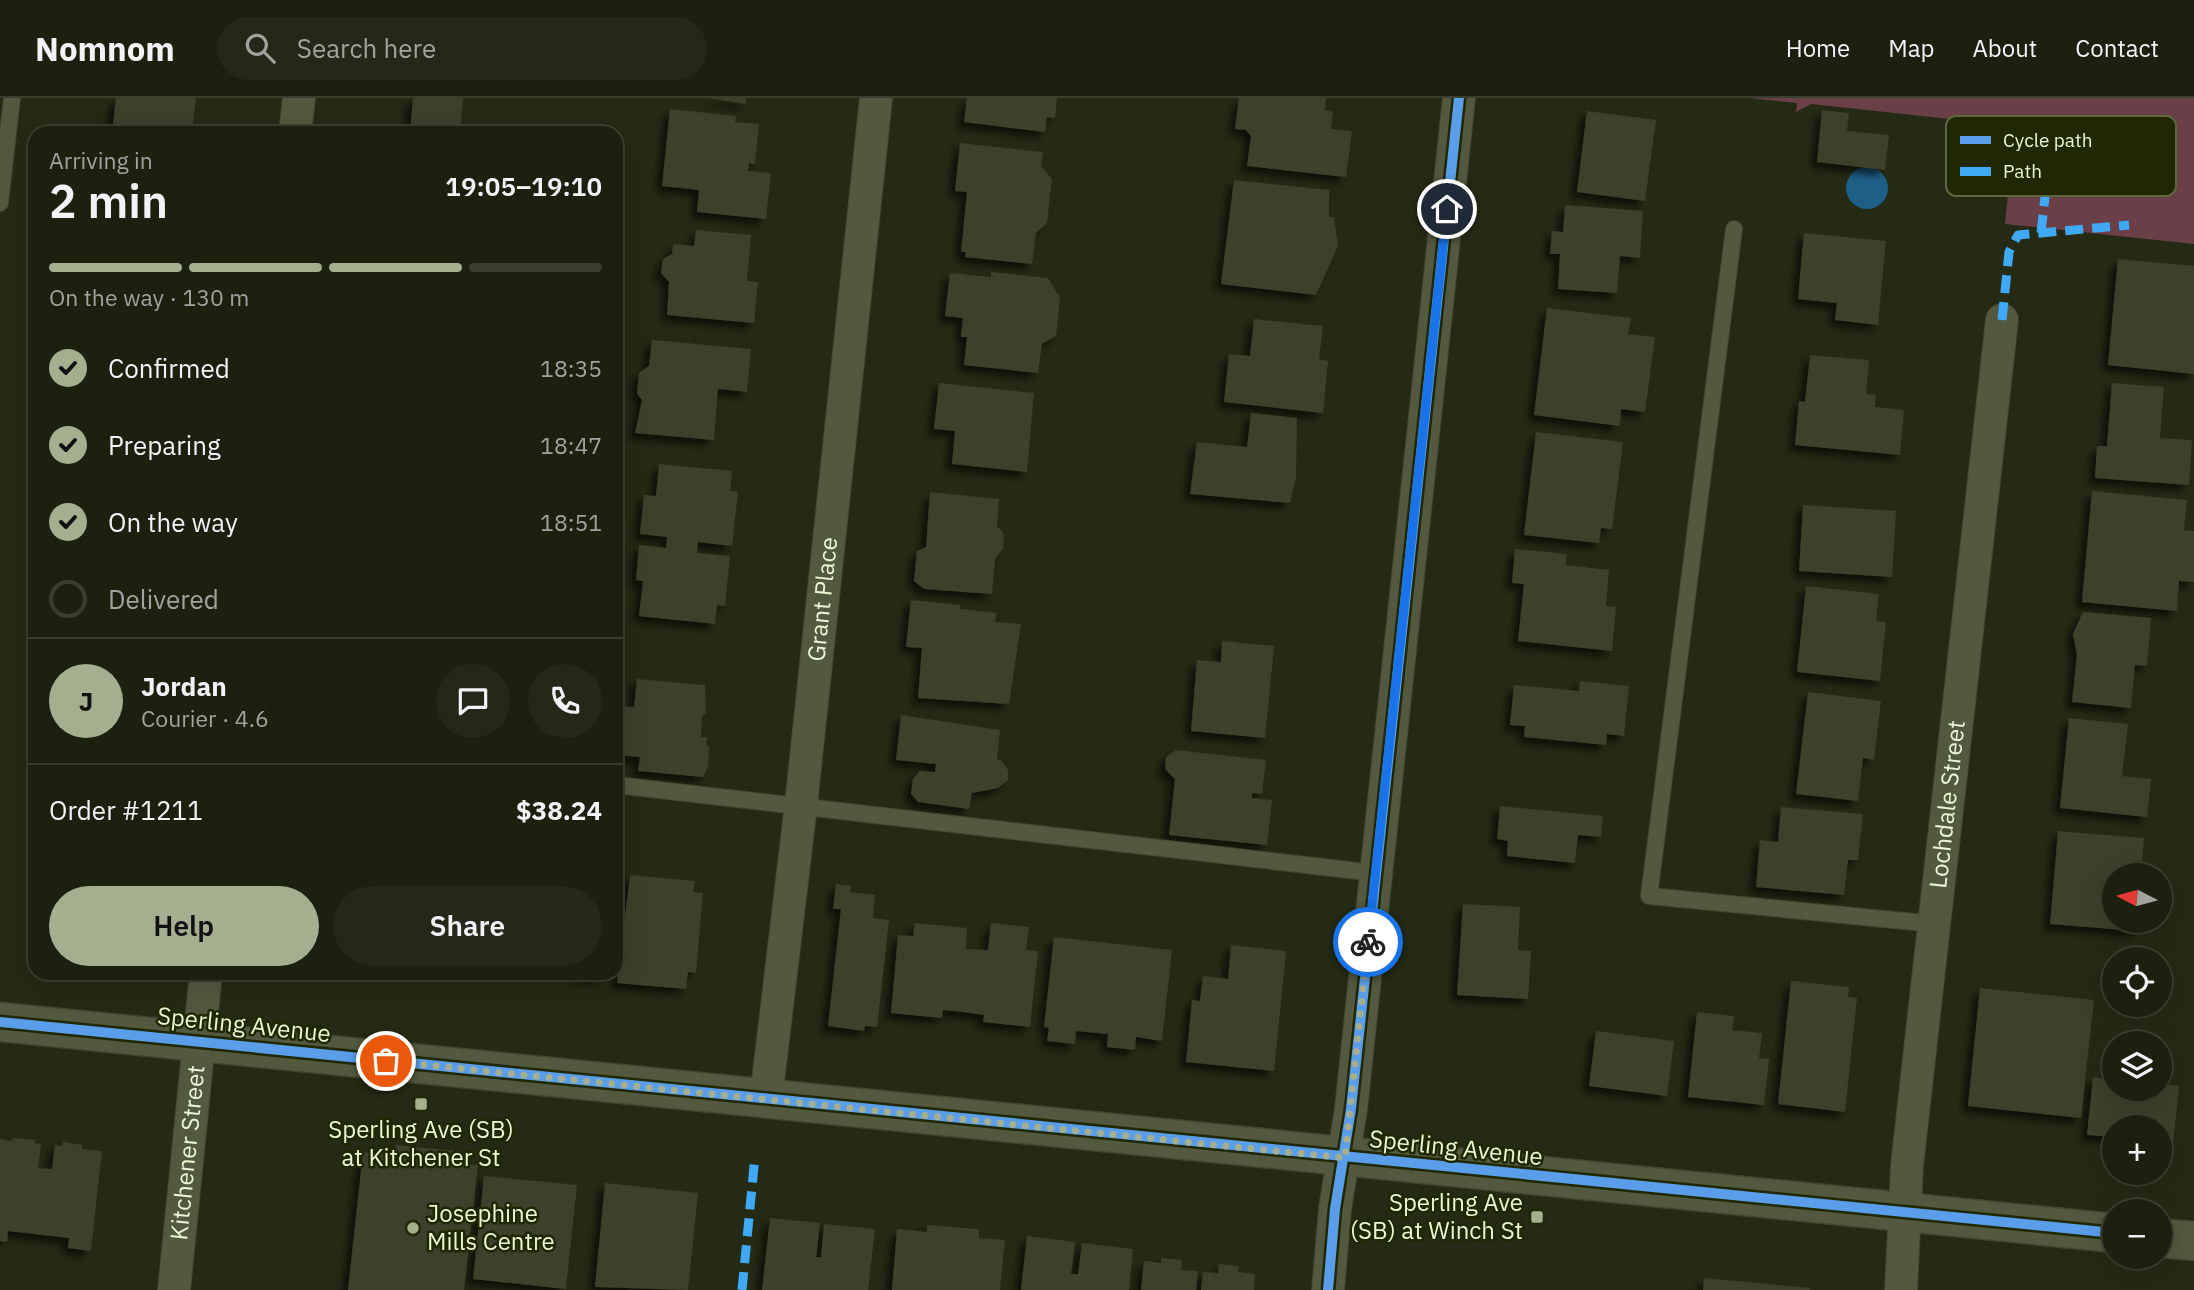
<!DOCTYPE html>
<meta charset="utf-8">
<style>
body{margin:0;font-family:"IBM Plex Sans",sans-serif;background:#242818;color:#f1f3f6;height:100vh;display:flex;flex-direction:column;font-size:26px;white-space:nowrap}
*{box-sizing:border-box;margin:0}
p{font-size:23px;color:#a0a39e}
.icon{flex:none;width:38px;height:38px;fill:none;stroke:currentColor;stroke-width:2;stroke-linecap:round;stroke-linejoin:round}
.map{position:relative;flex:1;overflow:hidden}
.sheet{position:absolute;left:28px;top:28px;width:595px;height:854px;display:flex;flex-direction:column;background:#1b200f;border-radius:21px;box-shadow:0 7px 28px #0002,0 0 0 2px #393e2f}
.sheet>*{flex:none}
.needle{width:46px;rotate:276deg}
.controls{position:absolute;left:2102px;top:765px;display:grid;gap:14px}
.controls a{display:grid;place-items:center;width:70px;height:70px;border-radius:50%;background:#1b200f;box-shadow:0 7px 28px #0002,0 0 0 2px #393e2f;font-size:35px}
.pin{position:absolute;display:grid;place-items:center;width:60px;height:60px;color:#fff;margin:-30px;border:4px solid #fff;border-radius:50%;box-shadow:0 2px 7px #0007}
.courier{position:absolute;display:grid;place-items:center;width:70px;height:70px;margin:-35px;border:5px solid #1a73e8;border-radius:50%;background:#fff;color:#222;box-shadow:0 2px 9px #0007}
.headline em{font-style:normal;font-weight:600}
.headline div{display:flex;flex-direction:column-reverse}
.headline{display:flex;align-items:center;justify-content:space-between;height:119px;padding:0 21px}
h1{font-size:46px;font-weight:600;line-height:52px}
.bar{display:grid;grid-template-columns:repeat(4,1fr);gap:10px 7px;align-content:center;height:84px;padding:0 21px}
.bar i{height:9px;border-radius:5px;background:#393e2f}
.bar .current{background:#a5af90}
.bar p{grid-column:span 4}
.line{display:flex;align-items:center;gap:18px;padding:0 21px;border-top:2px solid #393e2f}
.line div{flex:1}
.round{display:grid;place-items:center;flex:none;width:74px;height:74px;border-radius:37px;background:#242818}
ol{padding:0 21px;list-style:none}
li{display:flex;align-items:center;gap:21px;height:77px}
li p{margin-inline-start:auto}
li .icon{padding:7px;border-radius:50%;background:#a5af90;color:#111;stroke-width:4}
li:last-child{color:#a0a39e}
li i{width:38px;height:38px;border:4px solid #393e2f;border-radius:50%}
.button{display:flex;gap:14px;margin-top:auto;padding:14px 21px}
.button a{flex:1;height:80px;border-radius:42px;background:#a5af90;color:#111;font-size:28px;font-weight:600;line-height:80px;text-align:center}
.button a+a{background:#242818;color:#f1f3f6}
header{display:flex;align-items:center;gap:42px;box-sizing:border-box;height:98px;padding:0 35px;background:#1b200f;border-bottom:2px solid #393e2f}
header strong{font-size:33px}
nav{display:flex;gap:38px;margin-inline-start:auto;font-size:24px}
.search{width:490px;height:63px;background:#242818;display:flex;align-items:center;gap:18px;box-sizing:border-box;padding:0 24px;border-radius:38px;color:#a0a39e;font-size:26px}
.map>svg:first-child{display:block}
.green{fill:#6b3f48}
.water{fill:#1e5f88}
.building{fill:#3e4029;filter:url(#shadow)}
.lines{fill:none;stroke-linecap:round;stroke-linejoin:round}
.lane-casing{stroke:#3f4431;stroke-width:18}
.street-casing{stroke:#3f4431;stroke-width:34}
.secondary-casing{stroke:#3f4431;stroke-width:41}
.lane{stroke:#52593e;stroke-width:16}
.street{stroke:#52593e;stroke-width:32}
.secondary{stroke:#52593e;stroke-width:38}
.quiet{stroke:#3fa9f5;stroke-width:9;stroke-dasharray:18 9;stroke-linecap:butt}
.cycleway-casing{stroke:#1f2802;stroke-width:15}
.cycleway{stroke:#5a9eea;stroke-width:10}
.done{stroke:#a5af90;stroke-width:7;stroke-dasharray:0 12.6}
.route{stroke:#1a73e8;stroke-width:9}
.poi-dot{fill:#a5af90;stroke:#1f2802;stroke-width:2.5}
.labels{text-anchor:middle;stroke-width:5;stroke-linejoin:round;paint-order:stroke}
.street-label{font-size:24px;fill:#eaf7d2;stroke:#1f2802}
.poi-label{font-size:24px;fill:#eaf7d2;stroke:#1f2802}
.key{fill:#1f2802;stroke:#5c6640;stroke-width:2}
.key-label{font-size:19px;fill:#eaf7d2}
</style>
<header>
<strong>Nomnom</strong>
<div class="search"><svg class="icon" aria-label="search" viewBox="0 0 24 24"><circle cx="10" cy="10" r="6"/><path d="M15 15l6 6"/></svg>Search here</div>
<nav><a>Home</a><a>Map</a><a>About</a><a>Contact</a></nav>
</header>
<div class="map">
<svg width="2194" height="1192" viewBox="0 0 2194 1192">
<defs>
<filter id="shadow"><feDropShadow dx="-6" dy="6" stdDeviation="3.5" flood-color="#0009"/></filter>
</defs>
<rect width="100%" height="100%" fill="#242a14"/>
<path class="green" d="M1749,0H2194V146L2005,126L2015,28L1811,6L1796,14L1797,5Z"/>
<path class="water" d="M1846 90a21 21 0 1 1 42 0a21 21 0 1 1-42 0Z"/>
<path class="building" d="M116,0H196L192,35H112Z
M413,0H463L460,35H410Z
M709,0H746L745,6Z
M967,0H1057L1055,20L1047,19L1045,34L964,24Z
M1239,0H1326L1325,12L1333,14L1331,31L1352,33L1346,79L1247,68L1251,38L1246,32L1235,31Z
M670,11L736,18L735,24L759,26L755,66L749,65L748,73L771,75L766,121L697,114L699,92L662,88Z
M1822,12L1849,15L1847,33L1889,37L1885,72L1817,64Z
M1587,13L1656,22L1645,103L1577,94Z
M960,45L1043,54L1041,68L1052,81L1047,125L1036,135L1032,166L965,159L966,154H961L967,94L955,93Z
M1234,82L1329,92V119H1334L1338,148L1316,197L1221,186Z
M1565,107L1643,113L1640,160L1620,158L1617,195L1558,191L1560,156H1550L1552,133L1563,134Z
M696,132L751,137L747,183L758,184L754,225L667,217L669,184L661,175L663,161L672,156L673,146L694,148Z
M1804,135L1886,143L1878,227L1835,222L1837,205L1798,201Z
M2118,161L2194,168V276L2108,267Z
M991,174L1048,180L1060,200L1056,238L1042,246L1038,275L964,267L967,239H961L963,220L945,218L950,175L991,179Z
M1547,210L1631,220L1628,236L1655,239L1645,314L1621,311L1620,328L1534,317Z
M1254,221L1323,228L1319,261L1328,263L1323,315L1224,304L1229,256L1250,258Z
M652,242L751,251L747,294L718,291L714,342L635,335L642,302L637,296L639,275L649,268Z
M1810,257L1869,262L1866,296L1876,297L1875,309L1904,312L1900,357L1795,347L1799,303L1805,304Z
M939,285L1034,295L1027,374L952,366L955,333L934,331Z
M2112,285L2164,289L2160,340L2192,342L2189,387L2095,380L2097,348H2107Z
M1251,315L1297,320L1296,379L1290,405L1190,396L1197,344L1247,349Z
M1536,334L1623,344L1612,431L1601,430L1599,445L1524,437Z
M659,366L732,373L730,393L738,394L732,448L698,444L697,455L730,458L725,508L717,507L715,526L639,518L643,483L636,482L639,447L666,450L667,439L640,436L644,397L656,398Z
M2092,393L2187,402L2184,432L2194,433V484L2179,483L2177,513L2082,504Z
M930,394L999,401L997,429L1002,432L1004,440L1003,451L995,461L992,496L924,491L914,483L917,453L926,449Z
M1803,407L1896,413L1892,479L1799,473Z
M1515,451L1567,456L1566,467L1609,472L1606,508L1616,509L1612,553L1518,543L1524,486L1512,485Z
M1806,488L1879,496L1876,523L1886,524L1880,583L1797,574Z
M911,502L960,507V511L996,515L995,524L1021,526L1009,606L918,600L922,550L906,549Z
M2083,514L2151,520L2147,568L2135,567L2131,610L2072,604L2077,557L2073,536Z
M1222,543L1274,548L1265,640L1191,633L1197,562L1221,564Z
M637,581L705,587L706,615L702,619L701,639H707L706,647L709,649L708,669L703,679L638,673L640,659L616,657V608L634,609Z
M1580,583L1629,588L1624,638L1607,636L1606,647L1524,639L1525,628L1510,627L1514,587L1579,593Z
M1808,594L1881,603L1874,662L1863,660L1858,703L1796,696Z
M901,617L1000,632L997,662H1001L1008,672V682L998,690L972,695L969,711L918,704L911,696L913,681L920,673L935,674L936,666L896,662Z
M2069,620L2128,626L2122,678L2151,681L2147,719L2060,710Z
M1176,652L1266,662L1262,696L1252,695V700L1272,702L1267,747L1169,737L1175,681L1165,671L1166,659Z
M1500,708L1603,718L1601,739L1578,737L1575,765L1507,758L1508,743L1497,741Z
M1781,709L1863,716L1858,762H1848L1844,797L1756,789L1760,742L1778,744Z
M2058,733L2144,740L2141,777H2114V822H2137V833L2050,826Z
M630,777L695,783L693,794L703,795L696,875L688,874L686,891L617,885Z
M836,786L851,788L850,794L875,797L873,820L889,822L877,929L865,928L864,933L828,928L841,811H833Z
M1463,806L1520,809L1518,852L1531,853L1528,901L1457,897Z
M915,825L967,830L966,851L988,852L991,825L1029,829L1026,852L1038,853L1030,929L983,924L984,917L963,914L943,912L942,920L891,915L898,837L913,838Z
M1054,839L1172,852L1162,943L1136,939L1135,952L1107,949L1108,936L1076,933L1075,946L1047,943L1049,930L1044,929Z
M1231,847L1286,853L1274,973L1186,964L1192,902L1200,903L1203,878L1228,881Z
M577,875H605L598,880L580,879Z
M1791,883L1849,889L1848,899L1857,900L1845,1014L1778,1006Z
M1980,890L2094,902L2081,1020L1968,1008Z
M1697,914L1734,918L1732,932L1762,935L1759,960L1769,961L1764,1007L1688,999Z
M1596,933L1674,943L1667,998L1589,988Z
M2093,979L2114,982V990H2160V986L2179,988L2173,1046L2160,1044V1029H2114V1039L2087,1037Z
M13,1040L35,1042L34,1045L41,1046L38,1070L52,1071L55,1047L62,1048L63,1044L82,1047V1051L102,1053L91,1153L68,1150L69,1140L8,1133L7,1144L0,1143V1041L12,1043Z
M396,1047L455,1053L454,1065L478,1067L464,1192H348L363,1054L395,1058Z
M484,1078L577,1087L566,1191L473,1181Z
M605,1085L698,1095L688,1192L595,1189Z
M770,1120L820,1125L816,1159H821L824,1126L875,1131L868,1192H762Z
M927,1127L979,1131V1140L1005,1142L1000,1192H892L897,1131L927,1134Z
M1027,1138L1075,1144L1071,1176H1078L1082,1145L1133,1151L1129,1192H1021Z
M1161,1160L1182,1162L1181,1172L1198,1173L1196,1192H1141L1144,1163L1161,1165Z
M1219,1166L1239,1168L1238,1174L1255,1176L1254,1192H1201L1203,1174L1218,1175Z
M1704,1180L1810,1190V1192H1703Z"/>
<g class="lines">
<defs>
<path id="lane" d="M0,105L12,0
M1734,131L1649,798L1935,826
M616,687L1375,775"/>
<g id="street">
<path d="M295,35L299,0"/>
<path id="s1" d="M766,1000L801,707L876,0"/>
<path id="s2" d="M174,1192L206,875"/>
<path d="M1328,1192L1335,1111L1351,1011L1459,0"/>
<path id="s3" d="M1901,1192L1907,1068L2002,222"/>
</g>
<path id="secondary" d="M0,924L2114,1135
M2160,1140L2194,1143"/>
</defs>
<use href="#lane" class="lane-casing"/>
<use href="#street" class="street-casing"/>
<use href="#secondary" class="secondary-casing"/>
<use href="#lane" class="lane"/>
<use href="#street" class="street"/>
<use href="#secondary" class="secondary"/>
<path class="quiet" d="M2041,135L2052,35L2055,36
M2002,222L2009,154L2018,137L2129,127
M742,1192L755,1058"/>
<defs>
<path id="cycleway" d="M0,924L2114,1135
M1328,1192L1335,1111L1351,1011L1459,0"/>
</defs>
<use href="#cycleway" class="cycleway-casing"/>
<use href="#cycleway" class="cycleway"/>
</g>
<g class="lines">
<path class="done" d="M386,963L1345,1060L1368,844"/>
<path class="route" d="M1368,844L1447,111"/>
</g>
<g class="poi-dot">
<rect x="414" y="999" width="14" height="14" rx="3.5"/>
<rect x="1530" y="1112" width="14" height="14" rx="3.5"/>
<circle cx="413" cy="1130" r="7"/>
</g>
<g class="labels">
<g class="street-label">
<text dy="8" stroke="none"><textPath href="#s1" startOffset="502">Grant Place</textPath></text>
<text dy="8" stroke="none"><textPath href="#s3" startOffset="488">Lochdale Street</textPath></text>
<text transform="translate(244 927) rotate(6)" y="8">Sperling Avenue</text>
<text transform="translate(1456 1050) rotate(6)" y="8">Sperling Avenue</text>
<text dy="8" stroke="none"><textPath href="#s2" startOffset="138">Kitchener Street</textPath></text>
</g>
<g class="poi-label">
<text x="421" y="1040">Sperling Ave (SB)<tspan x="421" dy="28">at Kitchener St</tspan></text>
<text x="1523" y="1113" text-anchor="end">Sperling Ave<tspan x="1523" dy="28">(SB) at Winch St</tspan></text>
<text x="427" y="1124" text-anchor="start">Josephine<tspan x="427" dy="28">Mills Centre</tspan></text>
</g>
</g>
<rect x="1946" y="18" width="230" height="80" rx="10" class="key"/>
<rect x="1960" y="38" width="31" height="8" fill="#5a9eea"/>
<rect x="1960" y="69" width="31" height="9" fill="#3fa9f5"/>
<g class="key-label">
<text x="2003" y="49">Cycle path</text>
<text x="2003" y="80">Path</text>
</g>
</svg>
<div class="controls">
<a><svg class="needle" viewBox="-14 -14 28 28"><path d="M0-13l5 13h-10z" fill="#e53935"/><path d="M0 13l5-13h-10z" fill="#a0a39e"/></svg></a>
<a><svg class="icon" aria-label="locate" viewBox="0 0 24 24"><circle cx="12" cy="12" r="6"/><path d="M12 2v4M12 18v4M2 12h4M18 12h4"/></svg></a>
<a><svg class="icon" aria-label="layers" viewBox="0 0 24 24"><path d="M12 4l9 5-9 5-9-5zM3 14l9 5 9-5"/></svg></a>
<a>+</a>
<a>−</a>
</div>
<div class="pin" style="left:386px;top:963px;background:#ea580c"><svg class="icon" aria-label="bag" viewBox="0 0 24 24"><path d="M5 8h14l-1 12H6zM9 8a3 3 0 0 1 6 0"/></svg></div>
<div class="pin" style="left:1447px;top:111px;background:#1f2937"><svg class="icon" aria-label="home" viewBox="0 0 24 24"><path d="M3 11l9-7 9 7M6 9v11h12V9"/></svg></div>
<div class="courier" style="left:1368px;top:844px"><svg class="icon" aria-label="bike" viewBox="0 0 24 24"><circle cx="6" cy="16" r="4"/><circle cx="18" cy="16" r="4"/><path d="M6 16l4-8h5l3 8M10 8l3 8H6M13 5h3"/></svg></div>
<section class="sheet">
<div class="headline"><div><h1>2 min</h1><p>Arriving in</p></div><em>19:05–19:10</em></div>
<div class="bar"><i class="current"></i><i class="current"></i><i class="current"></i><i></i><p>On the way · 130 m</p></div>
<ol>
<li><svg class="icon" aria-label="check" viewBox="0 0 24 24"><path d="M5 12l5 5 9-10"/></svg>Confirmed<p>18:35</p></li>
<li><svg class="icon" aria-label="check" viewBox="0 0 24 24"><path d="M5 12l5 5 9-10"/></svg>Preparing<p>18:47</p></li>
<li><svg class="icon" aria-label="check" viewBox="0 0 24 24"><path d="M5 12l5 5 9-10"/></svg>On the way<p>18:51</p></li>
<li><i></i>Delivered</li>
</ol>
<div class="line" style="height:126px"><b class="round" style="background:#a5af90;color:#111">J</b><div><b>Jordan</b><p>Courier · 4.6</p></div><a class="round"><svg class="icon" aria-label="chat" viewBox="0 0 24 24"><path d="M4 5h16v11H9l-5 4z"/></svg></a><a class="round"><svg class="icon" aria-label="phone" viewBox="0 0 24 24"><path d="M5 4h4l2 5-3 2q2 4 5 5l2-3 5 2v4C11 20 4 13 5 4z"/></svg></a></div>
<div class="line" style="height:91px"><div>Order #1211</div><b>$38.24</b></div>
<div class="button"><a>Help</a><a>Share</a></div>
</section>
</div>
